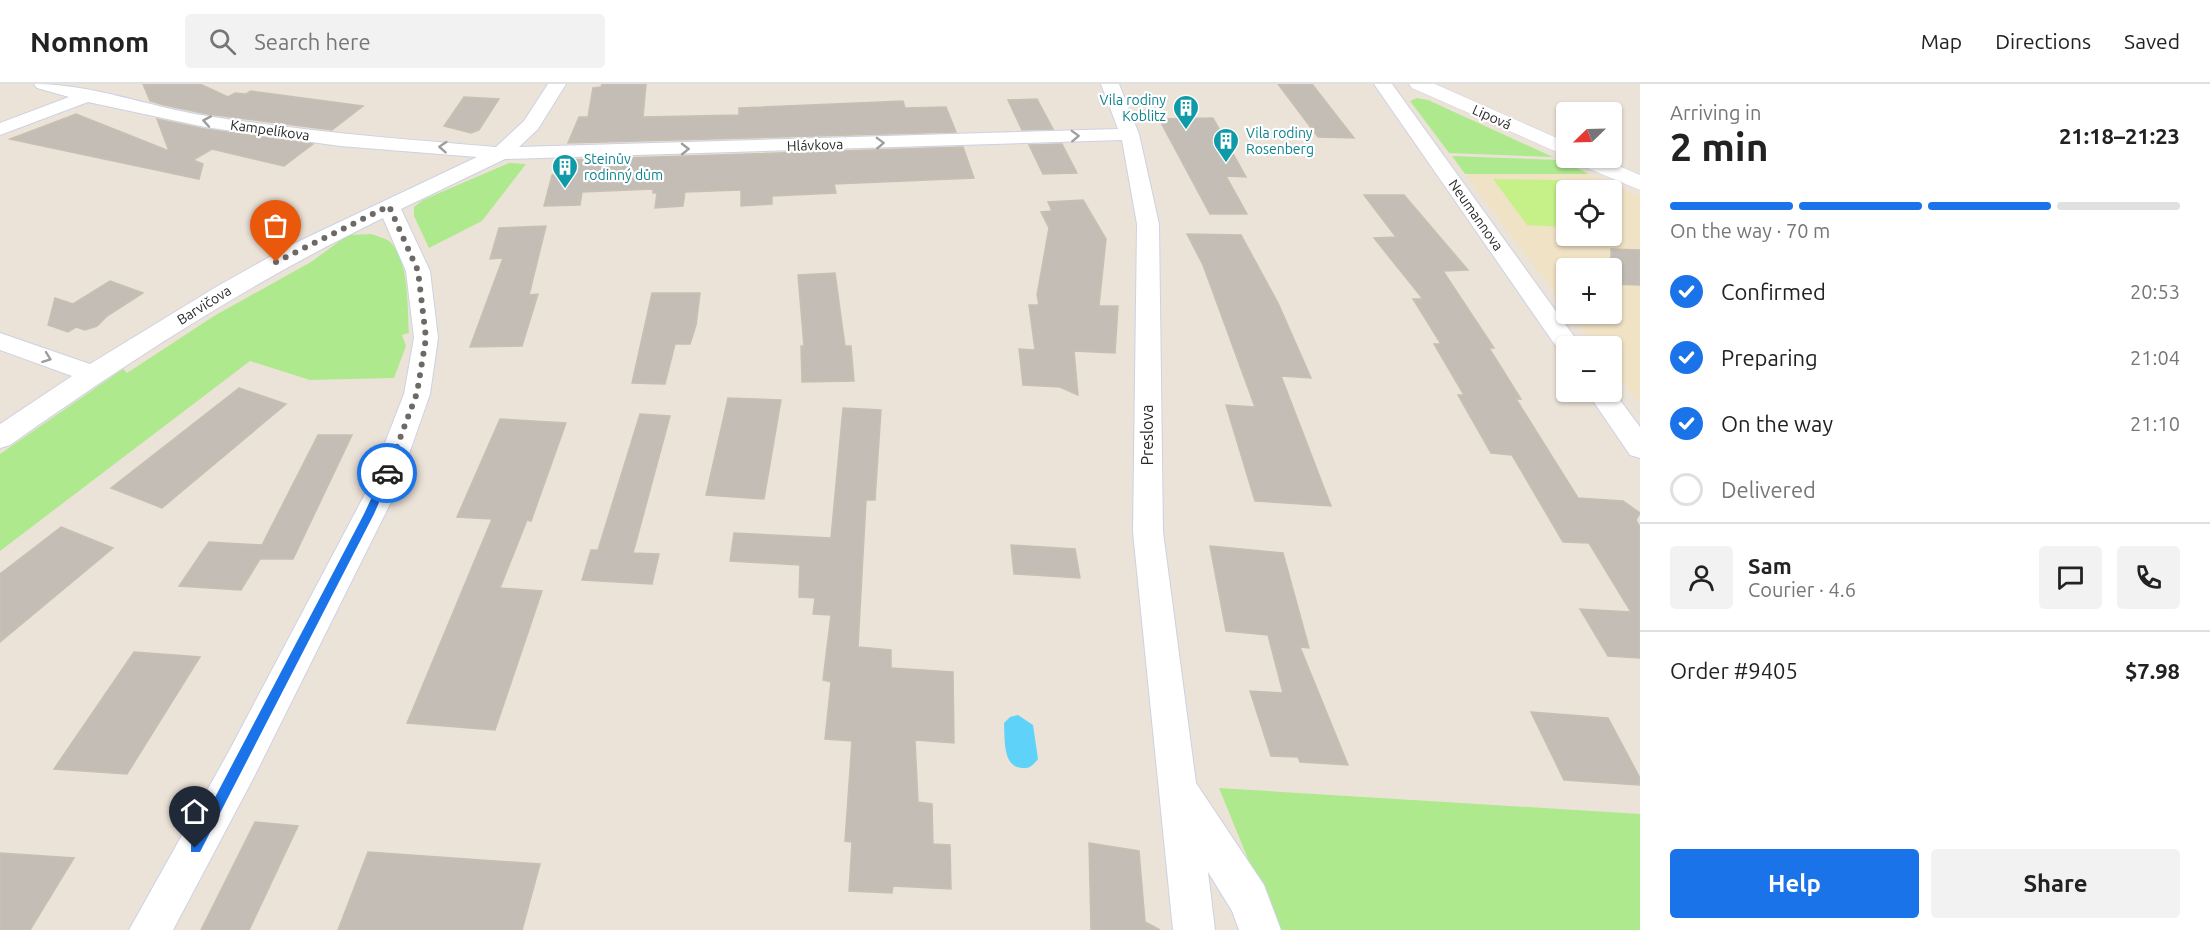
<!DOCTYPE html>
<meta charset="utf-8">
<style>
body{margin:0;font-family:Ubuntu,sans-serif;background:#f2f2f2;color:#222;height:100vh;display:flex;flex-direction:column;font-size:22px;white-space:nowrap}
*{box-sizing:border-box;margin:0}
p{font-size:20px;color:#767676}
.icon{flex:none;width:33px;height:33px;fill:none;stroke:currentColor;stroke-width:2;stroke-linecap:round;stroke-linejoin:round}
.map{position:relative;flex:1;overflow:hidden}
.panel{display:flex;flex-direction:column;background:#fff;width:570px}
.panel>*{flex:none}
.needle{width:39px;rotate:247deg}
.buttons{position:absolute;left:1556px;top:18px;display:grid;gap:12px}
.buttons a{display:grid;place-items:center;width:66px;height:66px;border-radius:6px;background:#fff;box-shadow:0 2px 4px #0004;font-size:30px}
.pin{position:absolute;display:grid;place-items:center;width:51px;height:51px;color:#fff;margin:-62px -26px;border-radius:50% 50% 50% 0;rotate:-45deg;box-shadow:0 0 6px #0007}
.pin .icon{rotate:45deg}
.courier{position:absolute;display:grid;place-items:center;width:60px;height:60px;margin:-30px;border:4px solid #1a73e8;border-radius:50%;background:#fff;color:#222;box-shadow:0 2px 8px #0007}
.head em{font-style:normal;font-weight:700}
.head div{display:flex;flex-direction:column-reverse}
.head{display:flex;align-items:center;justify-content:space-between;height:102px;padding:0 30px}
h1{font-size:39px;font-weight:700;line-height:45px}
.bar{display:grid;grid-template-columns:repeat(4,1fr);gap:9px 6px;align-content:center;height:72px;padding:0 30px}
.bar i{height:8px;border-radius:4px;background:#e0e0e0}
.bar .active{background:#1a73e8}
.bar p{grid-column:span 4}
.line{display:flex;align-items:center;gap:15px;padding:0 30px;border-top:2px solid #e0e0e0}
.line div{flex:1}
.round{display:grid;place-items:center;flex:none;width:63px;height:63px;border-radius:6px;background:#f2f2f2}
ol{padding:0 30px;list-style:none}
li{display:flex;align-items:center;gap:18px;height:66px}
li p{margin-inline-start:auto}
li .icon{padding:6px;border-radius:50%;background:#1a73e8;color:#fff;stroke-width:4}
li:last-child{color:#767676}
li i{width:33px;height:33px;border:3px solid #e0e0e0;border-radius:50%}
.primary-button{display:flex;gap:12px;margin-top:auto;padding:12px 30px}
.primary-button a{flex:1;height:69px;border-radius:6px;background:#1a73e8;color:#fff;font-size:24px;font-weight:700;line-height:69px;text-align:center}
.primary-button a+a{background:#f2f2f2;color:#222}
header{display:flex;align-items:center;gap:36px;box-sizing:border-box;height:84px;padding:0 30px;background:#fff;border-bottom:2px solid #e0e0e0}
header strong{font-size:28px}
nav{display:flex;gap:33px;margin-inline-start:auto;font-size:21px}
.search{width:420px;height:54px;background:#f2f2f2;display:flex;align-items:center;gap:15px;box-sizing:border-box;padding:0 21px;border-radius:6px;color:#767676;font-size:22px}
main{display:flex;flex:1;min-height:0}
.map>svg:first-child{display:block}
.education{fill:#f0e2c5;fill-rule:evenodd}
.green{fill:#aee98e}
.pitch{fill:#c6f189}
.water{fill:#5fd2fa}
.building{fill:#c3bdb5;stroke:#c7c0b2;stroke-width:1.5}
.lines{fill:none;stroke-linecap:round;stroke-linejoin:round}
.street-casing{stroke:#cdd1e3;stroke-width:2}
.secondary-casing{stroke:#cdd1e3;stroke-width:1}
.street{fill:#fff;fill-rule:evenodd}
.secondary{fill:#fff;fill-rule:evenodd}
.oneway{stroke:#9e9e9e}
.route{fill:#1a73e8}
.done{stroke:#6d6966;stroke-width:6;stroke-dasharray:0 10.8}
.labels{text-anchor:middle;stroke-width:4.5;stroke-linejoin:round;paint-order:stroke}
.far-culture-label{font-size:14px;fill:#0d838f;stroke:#fff;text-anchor:start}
.far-street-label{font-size:14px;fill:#282828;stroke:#fff}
.street-label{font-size:16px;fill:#282828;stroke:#fff}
</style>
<header>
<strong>Nomnom</strong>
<div class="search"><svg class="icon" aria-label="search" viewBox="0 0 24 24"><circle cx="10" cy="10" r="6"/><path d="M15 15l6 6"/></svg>Search here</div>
<nav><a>Map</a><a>Directions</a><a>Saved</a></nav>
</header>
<main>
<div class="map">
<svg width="1640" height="846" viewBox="0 0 1640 846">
<rect width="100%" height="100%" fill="#ece3d8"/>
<path class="education" d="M1465,90H1589L1640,113V320L1611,283V262H1596L1570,230H1611V184H1566V224ZM1566,106H1611V152H1566Z"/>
<path class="green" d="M1417,14L1428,16L1553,73L1449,69L1410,17Z
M1452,72L1560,76L1589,90H1465Z
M509,79L526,80L482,137L429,164L414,132V123L423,116Z
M371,150C376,152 385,154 389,157C410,175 407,224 409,249L402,251L406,262L394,294L310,296L250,277L0,467V370L123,285L127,289L214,232L311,178L348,151Z
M1219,704L1640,730V846H1277Z"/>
<path class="pitch" d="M1493,95L1573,96L1583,106H1566V143L1527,141Z"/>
<path class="water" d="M1018,631L1033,641L1038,675C1033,681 1030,685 1022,684C1002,683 1005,653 1004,639L1010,633Z"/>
<path class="building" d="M143,0H200L228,13L235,9L246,10L251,7L363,22L332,46L207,30L164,21L150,17Z
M602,0H646L643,33L739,31V24L903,17L905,24L946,23L956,48L568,59L579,33H588L593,4L601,3Z
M1278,0H1312L1354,54L1318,53Z
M464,13L499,15L479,46L471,49L444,42Z
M1037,15L1053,45L1022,46L1008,16Z
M76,30L169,67L157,35L205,45L313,60L284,82L212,65L193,76L203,80L199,95L10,55Z
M1213,34L1246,93L1226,92L1247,130H1210L1159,35Z
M1062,60L1077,89L1043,90L1029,61Z
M963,63L974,94L834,100L836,109L772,112V120L741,122V106L685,108L683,122L655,124L657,109H653V105L582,108L580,121L544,122L552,91L555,90L561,76Z
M1364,111H1404L1468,186L1443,187L1494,264H1489L1521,315H1516L1578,414L1623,417L1640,429L1636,436L1640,443V574L1608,572L1580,525L1631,528L1589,459L1563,458L1512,371L1491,369L1458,311H1464L1434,260H1441L1413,215H1423L1374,154L1396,153Z
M1083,116L1106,155L1099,222H1118L1115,269L1074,267L1078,311L1060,303L1023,301L1019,265L1035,266L1029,221H1039L1037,211L1049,144L1041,128L1052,127L1048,118Z
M546,142L529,211L538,210L522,262L470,263L503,174L490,175L499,144Z
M1187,150L1241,151L1278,219L1311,294L1281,292L1331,422L1255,417L1226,321L1255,323L1203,181Z
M1611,165L1640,166V201L1611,200Z
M835,189L845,262H851L854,297L802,298L801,262H804L798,191Z
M110,197L143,209L107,232L97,242L85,246L76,243L68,248L48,241L55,214L73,220Z
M652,209H700L696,241L690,260H675L665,300L632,299Z
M239,304L286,320L162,424L111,404Z
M728,314L781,316L764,415L706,411Z
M843,324L881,326L875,416H866L858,563L891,566V584L953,588L954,659L915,656L918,718L932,720L933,760L950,761L951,805L893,802L892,809L849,807L852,758L845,757L852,657L825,655L831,598L823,596L831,531L813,530L815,514L799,513L800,481L730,477L734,449L831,454Z
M640,330L670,332L633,469L659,470L652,500L582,496L591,466H598Z
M500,335L566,339L531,437L527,436L500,504L542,507L495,646L407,639L492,435L457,433Z
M318,351H352L293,475H260L241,506L179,502L209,458L262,461Z
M61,443L113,464L0,558V490Z
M1011,461L1075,465L1080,494L1014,490Z
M1210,462L1283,469L1309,564L1300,563L1348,681L1300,678L1298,673L1271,672L1250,607L1283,609L1268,551L1226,547Z
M134,568L200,573L127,690L54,685Z
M1531,628L1608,634L1640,694V701L1564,696Z
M255,738L298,742L249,846H201Z
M1089,759L1139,767L1145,838L1160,846H1091Z
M368,768L540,780L522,846H338Z
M0,769L74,774L30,846H0Z"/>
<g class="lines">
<defs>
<path id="street" d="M34,0C93,0 149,23 207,32C303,47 399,55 496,63L524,37L548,0H566L538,45L519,63L1118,45L1101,0H1119L1139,50L1159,140L1163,448L1196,699L1264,801L1281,846H1239L1232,827L1208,788L1215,846H1173L1133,448L1137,140L1122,56L505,75L401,125L430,187L438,254L430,310L395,410L254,693L173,846H129L228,669L365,410L404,310L414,254L406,187L383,134C251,198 130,276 10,361L0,364V340L72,292L0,266V249L90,280L216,203L289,162L477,73L340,62L205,43L88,18L0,51V39L69,13L37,4Z
M1374,0H1392L1581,262H1566V269L1560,268Z
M1611,304L1640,343V374L1630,371L1587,308H1611Z"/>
<path id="secondary" d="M1409,0H1435L1566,58V72L1412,4Z
M1572,74H1600L1640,91V106L1575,79Z"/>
</defs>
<use href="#street" class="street-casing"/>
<use href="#secondary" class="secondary-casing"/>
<use href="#street" class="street"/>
<use href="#secondary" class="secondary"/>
</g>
<defs><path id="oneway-chevron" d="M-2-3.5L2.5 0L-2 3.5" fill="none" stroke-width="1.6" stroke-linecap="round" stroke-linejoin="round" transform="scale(1.5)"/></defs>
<g class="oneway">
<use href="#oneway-chevron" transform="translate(207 37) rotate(-170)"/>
<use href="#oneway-chevron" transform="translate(1075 52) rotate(-2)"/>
<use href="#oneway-chevron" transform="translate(880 59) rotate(-2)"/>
<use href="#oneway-chevron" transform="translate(443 63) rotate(-176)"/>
<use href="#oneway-chevron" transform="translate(685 65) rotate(-1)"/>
<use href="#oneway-chevron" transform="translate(47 274) rotate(20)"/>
</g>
<path class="route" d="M387,386L392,389L374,430L200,768H191V759L364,430L383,389Z"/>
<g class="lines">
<path class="done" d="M276,178L389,122L418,187L426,254L417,309L387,389"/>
</g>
<defs>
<symbol id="building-pin" viewBox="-11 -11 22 30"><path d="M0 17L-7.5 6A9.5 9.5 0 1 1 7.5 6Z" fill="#0f9aa8" stroke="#fff"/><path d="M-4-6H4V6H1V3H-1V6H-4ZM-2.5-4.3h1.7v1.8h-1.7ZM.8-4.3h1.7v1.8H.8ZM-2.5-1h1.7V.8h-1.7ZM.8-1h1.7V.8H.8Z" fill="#fff"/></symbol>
</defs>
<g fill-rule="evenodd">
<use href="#building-pin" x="1171" y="9" width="30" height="40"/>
<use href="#building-pin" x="1211" y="42" width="30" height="40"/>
<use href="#building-pin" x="550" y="68" width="30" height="40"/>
</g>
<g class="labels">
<g class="far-culture-label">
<text x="1166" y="21" text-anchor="end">Vila rodiny<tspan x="1166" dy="16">Koblitz</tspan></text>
<text x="1246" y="54">Vila rodiny<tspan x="1246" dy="16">Rosenberg</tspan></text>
<text x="584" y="80">Steinův<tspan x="584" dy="16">rodinný dům</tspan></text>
</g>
<g class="far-street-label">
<text transform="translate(1492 33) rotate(24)" y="5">Lipová</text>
<text transform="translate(270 46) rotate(8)" y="5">Kampelíkova</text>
<text transform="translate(815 61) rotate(-2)" y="5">Hlávkova</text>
<text transform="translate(1476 131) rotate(55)" y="5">Neumannova</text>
<text transform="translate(204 221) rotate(-32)" y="5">Barvičova</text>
</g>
<g class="street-label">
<text transform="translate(1147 351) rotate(-90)" y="6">Preslova</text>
</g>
</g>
</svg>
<div class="buttons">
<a><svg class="needle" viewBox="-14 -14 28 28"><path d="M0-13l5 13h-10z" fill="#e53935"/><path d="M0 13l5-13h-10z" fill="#767676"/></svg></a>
<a><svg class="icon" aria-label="locate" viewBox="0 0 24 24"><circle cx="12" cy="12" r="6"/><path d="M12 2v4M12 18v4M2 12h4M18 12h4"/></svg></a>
<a>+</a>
<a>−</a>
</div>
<div class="pin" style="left:276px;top:178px;background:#ea580c"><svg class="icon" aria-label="bag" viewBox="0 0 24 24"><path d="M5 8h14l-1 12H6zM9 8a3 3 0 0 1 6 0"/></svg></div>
<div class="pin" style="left:195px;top:764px;background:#1f2937"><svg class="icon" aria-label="home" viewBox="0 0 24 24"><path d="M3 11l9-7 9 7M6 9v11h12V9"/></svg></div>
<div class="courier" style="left:387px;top:389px"><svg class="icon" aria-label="car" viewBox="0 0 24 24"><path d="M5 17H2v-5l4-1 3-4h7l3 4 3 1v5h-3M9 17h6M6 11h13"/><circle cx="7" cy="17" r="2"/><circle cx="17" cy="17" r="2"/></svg></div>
</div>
<section class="panel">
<div class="head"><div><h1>2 min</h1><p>Arriving in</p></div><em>21:18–21:23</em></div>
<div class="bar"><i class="active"></i><i class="active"></i><i class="active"></i><i></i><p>On the way · 70 m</p></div>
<ol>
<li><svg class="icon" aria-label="check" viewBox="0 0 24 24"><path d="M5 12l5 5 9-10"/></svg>Confirmed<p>20:53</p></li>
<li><svg class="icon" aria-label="check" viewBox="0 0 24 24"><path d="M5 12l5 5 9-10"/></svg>Preparing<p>21:04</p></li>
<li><svg class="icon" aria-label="check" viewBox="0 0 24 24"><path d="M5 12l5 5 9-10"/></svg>On the way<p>21:10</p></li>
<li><i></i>Delivered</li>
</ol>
<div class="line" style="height:108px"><a class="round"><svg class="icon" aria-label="person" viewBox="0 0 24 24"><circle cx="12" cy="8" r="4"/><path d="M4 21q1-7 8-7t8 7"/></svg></a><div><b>Sam</b><p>Courier · 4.6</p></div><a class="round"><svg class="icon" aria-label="chat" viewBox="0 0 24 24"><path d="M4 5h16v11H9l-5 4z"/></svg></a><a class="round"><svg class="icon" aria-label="phone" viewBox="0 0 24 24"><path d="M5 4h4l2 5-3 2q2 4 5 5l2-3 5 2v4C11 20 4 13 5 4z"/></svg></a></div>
<div class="line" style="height:78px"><div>Order #9405</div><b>$7.98</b></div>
<div class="primary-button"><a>Help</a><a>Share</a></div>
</section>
</main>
